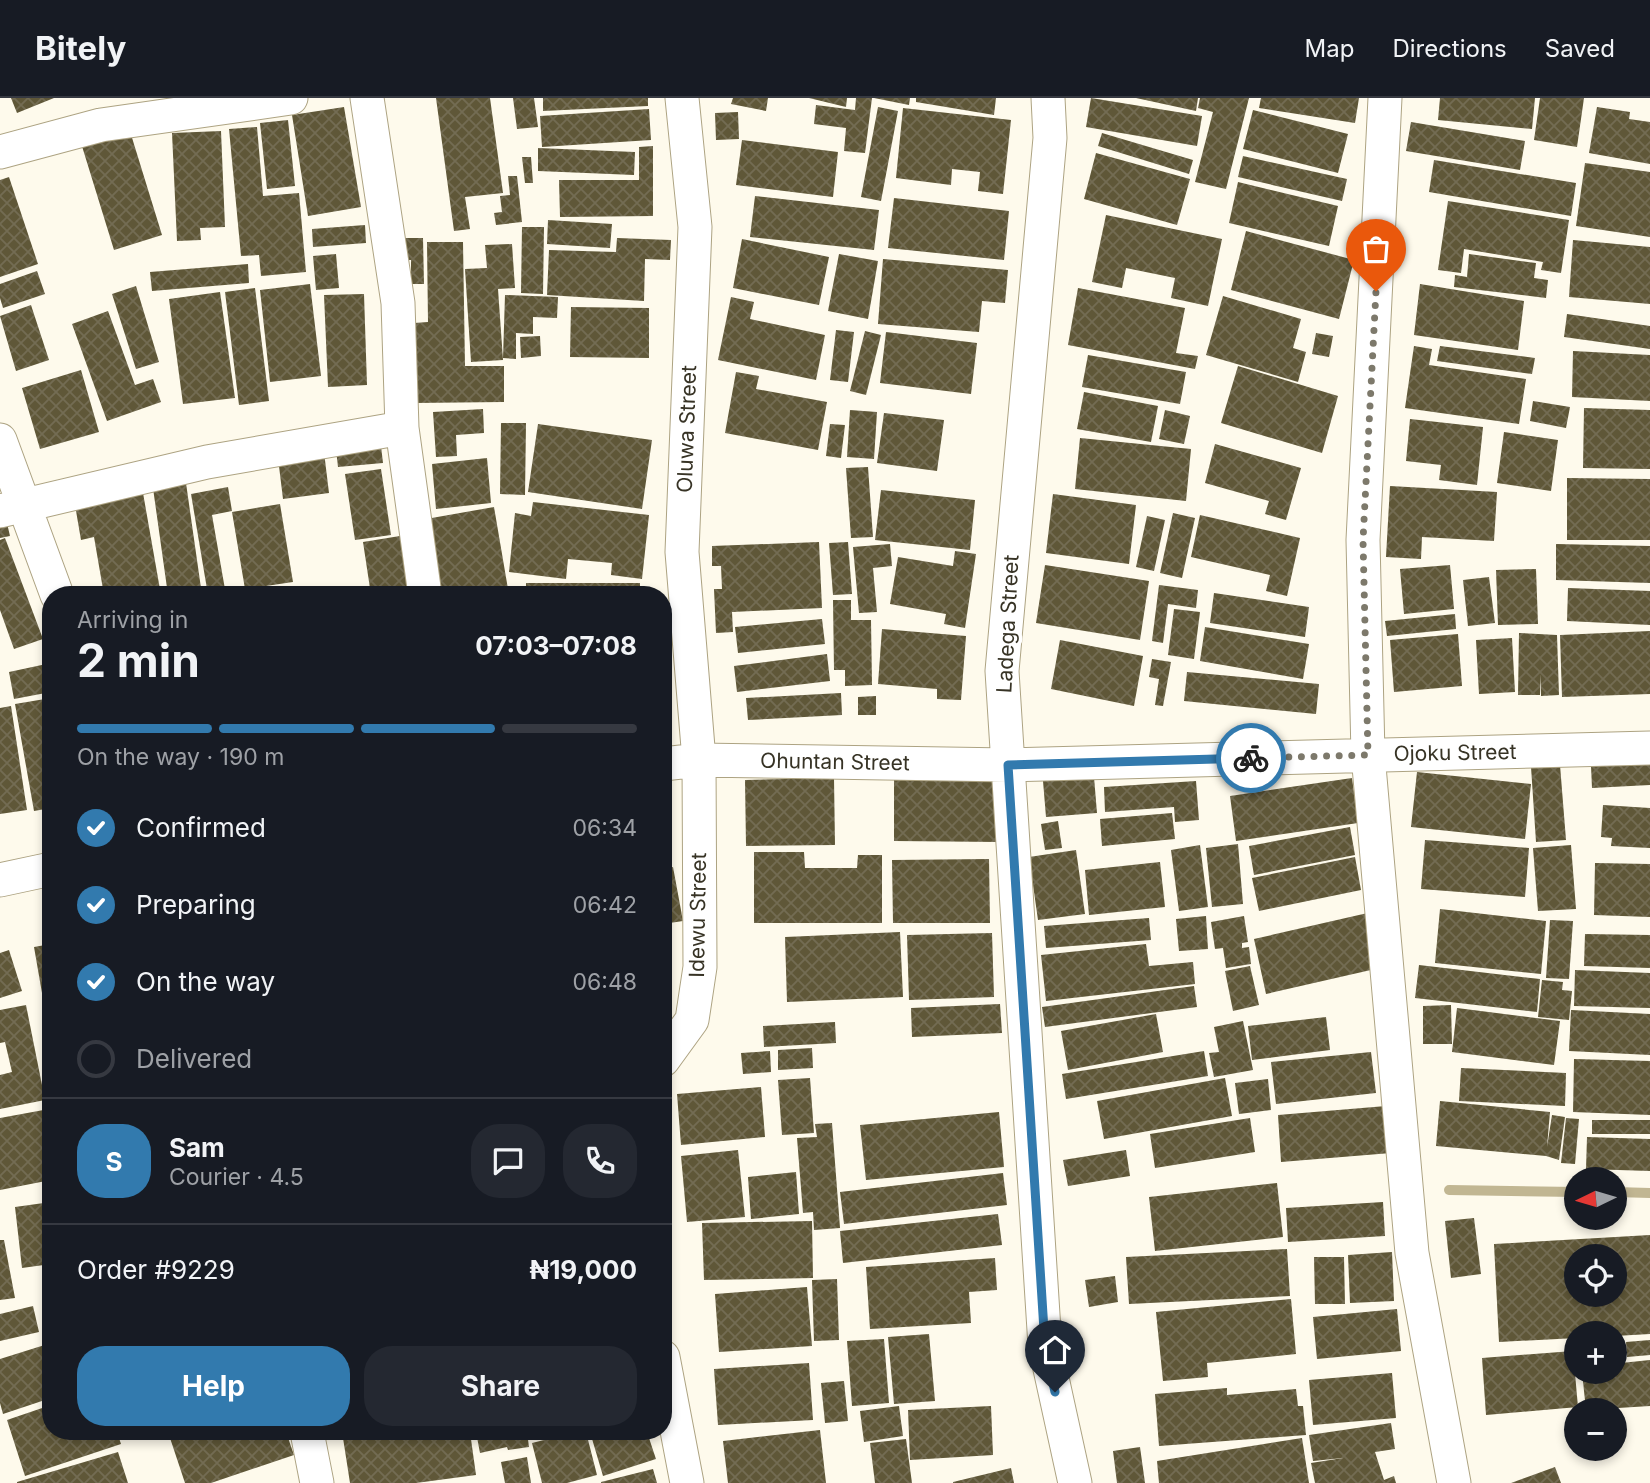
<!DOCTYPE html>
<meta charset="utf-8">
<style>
body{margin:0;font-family:Inter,sans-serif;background:#242831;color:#f1f3f6;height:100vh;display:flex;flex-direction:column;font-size:26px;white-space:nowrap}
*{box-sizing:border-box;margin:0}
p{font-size:23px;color:#9ea1a6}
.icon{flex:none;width:38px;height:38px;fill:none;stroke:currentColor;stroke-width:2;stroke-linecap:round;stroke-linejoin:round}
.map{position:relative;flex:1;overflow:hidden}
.side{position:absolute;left:42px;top:488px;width:630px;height:854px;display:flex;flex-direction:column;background:#171b24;border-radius:28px;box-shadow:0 4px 10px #0003}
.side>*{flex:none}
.needle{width:46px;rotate:265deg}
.buttons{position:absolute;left:1564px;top:1069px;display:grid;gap:14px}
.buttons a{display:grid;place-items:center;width:63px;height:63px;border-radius:50%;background:#171b24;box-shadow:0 4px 10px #0003;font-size:35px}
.pin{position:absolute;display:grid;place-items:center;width:60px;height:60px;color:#fff;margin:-72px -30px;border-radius:50% 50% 50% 0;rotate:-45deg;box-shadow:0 0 7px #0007}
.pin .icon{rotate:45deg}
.courier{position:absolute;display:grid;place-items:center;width:70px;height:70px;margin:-35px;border:5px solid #327aae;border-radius:50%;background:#fff;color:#222;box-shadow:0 2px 9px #0007}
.overview em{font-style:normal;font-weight:700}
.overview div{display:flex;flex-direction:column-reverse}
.overview{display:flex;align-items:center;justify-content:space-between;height:119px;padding:0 35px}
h1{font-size:46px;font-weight:700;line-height:52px}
.bar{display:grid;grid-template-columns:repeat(4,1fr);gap:10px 7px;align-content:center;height:84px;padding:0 35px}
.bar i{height:9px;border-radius:5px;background:#363941}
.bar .selected{background:#327aae}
.bar p{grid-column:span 4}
.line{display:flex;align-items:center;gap:18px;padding:0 35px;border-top:2px solid #363941}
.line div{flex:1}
.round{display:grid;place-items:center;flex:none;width:74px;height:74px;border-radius:28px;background:#242831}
ol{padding:0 35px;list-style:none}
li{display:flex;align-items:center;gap:21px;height:77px}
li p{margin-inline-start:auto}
li .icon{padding:7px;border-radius:50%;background:#327aae;color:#fff;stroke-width:4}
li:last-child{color:#9ea1a6}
li i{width:38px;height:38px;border:4px solid #363941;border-radius:50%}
.action{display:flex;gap:14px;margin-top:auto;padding:14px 35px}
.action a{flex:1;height:80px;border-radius:28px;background:#327aae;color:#fff;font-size:28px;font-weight:700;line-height:80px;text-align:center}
.action a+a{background:#242831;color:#f1f3f6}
header{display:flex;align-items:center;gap:42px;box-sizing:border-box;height:98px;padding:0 35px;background:#171b24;border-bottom:2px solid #363941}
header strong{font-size:33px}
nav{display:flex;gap:38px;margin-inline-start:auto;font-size:24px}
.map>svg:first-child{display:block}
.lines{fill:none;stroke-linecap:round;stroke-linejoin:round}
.stream{stroke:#c1b692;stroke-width:10}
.building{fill:url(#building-cross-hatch);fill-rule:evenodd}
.street-casing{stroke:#ada382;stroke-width:35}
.street{stroke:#fff;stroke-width:33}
.done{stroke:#7d796b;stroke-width:7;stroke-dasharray:0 12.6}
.route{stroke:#327aae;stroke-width:9}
.labels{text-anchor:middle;stroke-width:7;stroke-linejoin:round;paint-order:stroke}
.street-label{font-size:21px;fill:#373325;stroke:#fff}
</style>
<header>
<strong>Bitely</strong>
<nav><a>Map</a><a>Directions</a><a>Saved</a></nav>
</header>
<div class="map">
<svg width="1650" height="1385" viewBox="0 0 1650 1385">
<defs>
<pattern id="building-cross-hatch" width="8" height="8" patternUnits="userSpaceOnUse" patternTransform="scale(1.75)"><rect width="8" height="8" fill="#5f5738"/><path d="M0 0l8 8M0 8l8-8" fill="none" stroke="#736c53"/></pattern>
</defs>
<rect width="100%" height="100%" fill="#fefaec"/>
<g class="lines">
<path class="stream" d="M1449,1092L1577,1094
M1615,1094L1650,1095"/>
</g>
<path class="building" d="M11,0H54L17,15Z
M436,0H490L503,95L465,99L470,131L454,133Z
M513,0H534L538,29L517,31Z
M543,0H648V8L543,13Z
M733,0H768L766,13L731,6Z
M809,0H847L846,9Z
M856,0H872L865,55L844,53L846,30L814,26L816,7L855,12Z
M874,0H910L909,7Z
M916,0H996L994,17L916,4Z
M1091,0L1202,18L1197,48L1086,29Z
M1136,0H1198L1196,13Z
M1200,0H1249L1226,91L1195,84L1213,14L1198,10Z
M1261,0H1359L1355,25L1259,10Z
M1440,0H1535L1532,31L1438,22Z
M1540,0H1584L1577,49L1534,42Z
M344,9L361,109L308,118L292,17Z
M878,9L898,13L881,103L861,99Z
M1597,9L1630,14L1629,21L1650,24V66L1589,55Z
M903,10L1011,22L1003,96L978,93L980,74L952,71L951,87L896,80Z
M649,11L651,42L542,49L540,18Z
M1253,12L1348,36L1338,75L1243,51Z
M738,14L739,41L716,42L715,15Z
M288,22L295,88L267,91L260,25Z
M1411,24L1525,43L1520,72L1406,53Z
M257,29L263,98L299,95L306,174L261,178L259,157L241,158L229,31Z
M129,30L162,137L114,152L81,45Z
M221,33L225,129L200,130L201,142L177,143L172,35Z
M1102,35L1193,62L1189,76L1098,48Z
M742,42L838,54L833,99L736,87Z
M653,48V118L560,119L559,82H639V49Z
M538,50L635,54L634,77L538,73Z
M1096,55L1190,81L1177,127L1084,101Z
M1243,58L1347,81L1342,103L1238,79Z
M522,59H531L533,85H525Z
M1434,62L1576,85L1571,118L1429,94Z
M1585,65L1650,74V139L1576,128Z
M508,78H517L522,124L496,127L494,115L502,114L500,98L510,97Z
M9,79L38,166L0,179V82Z
M1238,84L1338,108L1329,148L1229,125Z
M755,98L879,112L874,152L750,139Z
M894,100L1009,113L1004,162L888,150Z
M1448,103L1569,122L1561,175L1541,172L1543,164L1464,151L1461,175L1438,172Z
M1106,117L1222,141L1208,208L1171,200L1175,180L1126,170L1122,190L1092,184Z
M548,122L612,126L610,150L547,146Z
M365,127L366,145L313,149L312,131Z
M522,129H544L543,196L521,195Z
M1246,133L1354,162L1339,221L1231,192Z
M403,140H423L424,186H411V162H403Z
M617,140L671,142L670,162L645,161L644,203L547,197L549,152L616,154Z
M742,141L829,159L819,207L733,190Z
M1573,142L1650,149V206L1569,199Z
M427,144H463L465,268H504V304L414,305V225L428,224Z
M512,146L515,190L498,191L503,262L471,264L465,171L487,170L485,147Z
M336,156L339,190L316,192L313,158Z
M839,156L878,163L868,221L828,213Z
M1469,156L1536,165L1534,180L1548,182L1546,200L1454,189L1455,177L1467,179Z
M883,161L1008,172L1005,205L982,203L979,234L878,226Z
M248,166L249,185L152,193L150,174Z
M37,173L45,196L3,210L0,200V186Z
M310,186L321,278L270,284L260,192Z
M1420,186L1524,203L1518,252L1414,237Z
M136,188L159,264L136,271L112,196Z
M255,190L269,303L239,307L225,194Z
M1078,190L1185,210L1176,255L1198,258L1195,271L1068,247Z
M220,194L235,300L183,306L169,201Z
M364,196L367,287L328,289L324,197Z
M505,197L558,199L557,220L533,219V236L516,235V261L503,260Z
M1223,198L1301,221L1293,250L1306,254L1298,284L1206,257Z
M731,199L754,204L750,221L825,237L816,282L718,262Z
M31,207L49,262L16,273L0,218Z
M571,209L649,210V260L570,259Z
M108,213L135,287L153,281L161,304L107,323L72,226Z
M1567,216L1650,228V251L1564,239Z
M836,232L854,234L848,284L830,282Z
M865,233L881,237L866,297L850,293Z
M886,234L977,245L971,296L880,285Z
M1316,235L1333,238L1329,259L1312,256Z
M540,238L541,258L521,260L520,239Z
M1414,248L1432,251L1429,267L1526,281L1519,326L1405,310Z
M1440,248L1535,260L1532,276L1437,263Z
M1573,253L1650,257V303L1572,299Z
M1088,257L1186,274L1180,306L1082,289Z
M1238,268L1338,298L1322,355L1221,325Z
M81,272L99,334L40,351L22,290Z
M736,274L759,278L756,291L827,304L818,352L725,335Z
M1084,294L1158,308L1151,344L1077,331Z
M1533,303L1570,309L1566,330L1530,323Z
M1584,310L1650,312V371L1583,370Z
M483,311L484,335L456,337L457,358L436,359L433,314Z
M850,312L877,314L874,361L847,359Z
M1165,312L1190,318L1184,346L1159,341Z
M884,315L944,322L937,373L877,365Z
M1410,321L1483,329L1477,387L1439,382L1441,367L1406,363Z
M501,325H526L525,397L500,396Z
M538,326L652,342L642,411L528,394Z
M830,326L845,327L841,360L826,358Z
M1504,334L1558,342L1551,393L1497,385Z
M1080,340L1191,351L1186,403L1075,391Z
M1215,346L1301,370L1286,422L1265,416L1269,403L1205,385Z
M381,348L383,365L338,369L336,352Z
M324,354L329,395L283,401L278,360Z
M487,360L491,405L436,411L432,366Z
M868,369L873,439L851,440L846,370Z
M381,371L391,437L355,442L345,376Z
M185,378L202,497H168L152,383Z
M1567,380L1650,381V442H1567Z
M1390,388L1497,394L1494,443L1422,439L1421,461L1386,459Z
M228,389L232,413L212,417L226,497H208L191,396Z
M881,392L975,402L970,452L875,442Z
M143,395L161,497H104L94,439L81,442L75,407Z
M1053,396L1136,407L1129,466L1046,455Z
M533,404L649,417L642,481L611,477L612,465L568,461L566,481L509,474L515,415L531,418Z
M280,406L293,484L245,491L232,414Z
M494,409L508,491L473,497H439L426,421Z
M1173,415L1195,420L1182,480L1160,475Z
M1200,417L1300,440L1287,498L1266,493L1270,477L1191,459Z
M1147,418L1165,422L1154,473L1136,469Z
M6,421L10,438L0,440V422Z
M406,437L415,497H371L363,444Z
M5,440L43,541L14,551L0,512V442Z
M819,444L822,510L732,514L733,534L716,535L714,491H722L721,468H712V448Z
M848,444L852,496L833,497L829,445Z
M890,446L892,468L873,470L877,514L859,515L853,449Z
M1556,446L1650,448V485L1556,482Z
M955,453L976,456L965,530L944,526L946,516L890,506L898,459L953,468Z
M1045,467L1149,483L1140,542L1036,525Z
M1450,467L1454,511L1404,516L1400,471Z
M1536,471L1538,526L1498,527L1496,472Z
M1489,479L1495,525L1468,528L1463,482Z
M526,485H640V497H526Z
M1159,487L1198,492L1196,510L1168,506L1163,545L1152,543Z
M1568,490L1650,493V527L1567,523Z
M301,491V497H262V495Z
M1214,495L1309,509L1305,539L1210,525Z
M833,502H851V522H871L872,587L845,588V572H834Z
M1174,511L1200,514L1194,561L1168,557Z
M1455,516L1456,531L1387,538L1385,523Z
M822,521L825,546L738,555L735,529Z
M1205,529L1309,546L1303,581L1200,563Z
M882,531L966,538L961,602L937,601V591L878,586Z
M1650,533V596L1562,599L1560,537Z
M1519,535L1557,537L1559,597L1541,598V576L1540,597H1518Z
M1458,536L1462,588L1394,594L1390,542Z
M1512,540L1515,594L1479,596L1476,542Z
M1060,542L1143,558L1134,608L1051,591Z
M827,556L830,583L737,594L734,568Z
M1152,561L1171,564L1163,608L1155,607L1159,581L1149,579Z
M51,565V594L14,601L9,574Z
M1187,574L1319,586L1316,616L1184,603Z
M841,595L842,617L748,622L746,600Z
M876,598V617H858V599Z
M51,600V710L34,713L15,606Z
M11,608L27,712L0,716V610Z
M1650,666V687L1592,690L1591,668Z
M1560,667L1566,742L1536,744L1531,669Z
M1417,674L1531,686L1525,741L1411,729Z
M894,678H998V744L894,743Z
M1094,679L1097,715L1046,719L1043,683Z
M834,680L835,747L746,748L745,682Z
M1352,680L1358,725L1236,743L1230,698Z
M1196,683L1199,722L1175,724L1174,709L1105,714L1104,689Z
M1603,707L1650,710V750L1611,748L1612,740L1601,739Z
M1172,715L1175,741L1102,748L1100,721Z
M1058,723L1062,750L1045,752L1041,726Z
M1350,729L1355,757L1254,777L1249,748Z
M663,730L669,756L663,757Z
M1425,742L1529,750L1525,799L1421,791Z
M1238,746L1243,806L1212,809L1206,750Z
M1200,747L1208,809L1179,813L1171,752Z
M1571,747L1576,811L1538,813L1533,750Z
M1076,752L1085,816L1038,822L1029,759Z
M754,754H804L805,770H857L858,757H882V825H754Z
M1355,759L1361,792L1259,813L1252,780Z
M989,761L990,825H893L892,762Z
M1160,764L1165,809L1089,817L1085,772Z
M1595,765L1650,766V819L1594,817Z
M673,769L683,823L663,826V771Z
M1440,811L1546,823L1541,876L1435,865Z
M1372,814L1384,869L1266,896L1254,841Z
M1206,818L1208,851L1179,853L1176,821Z
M1244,818L1248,844L1242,845V850L1249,849L1251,866L1226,870L1223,850L1215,851L1211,824Z
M1149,820L1151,842L1046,850L1044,828Z
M1550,822L1573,823L1569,881L1546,880Z
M900,834L903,899L787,904L785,839Z
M992,835L994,899L909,902L907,837Z
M1585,836L1650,837V870L1584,868Z
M51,846V893L42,895L34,849Z
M1146,846L1149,868L1193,864L1195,886L1046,903L1041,857Z
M9,852L22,893L0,900V855Z
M663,866L672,903L663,905Z
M1419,867L1540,881L1537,914L1415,900Z
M1250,868L1259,907L1233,913L1225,873Z
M1575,872L1650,875V910L1574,908Z
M1542,882L1563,884L1562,892L1572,893L1569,922L1538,919Z
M1194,888L1197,909L1045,929L1042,909Z
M1000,906L1002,935L912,939L911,910Z
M26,907L45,1002L0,1011V977L12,974L5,944L0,945V912Z
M1451,907L1452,946H1423V908Z
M1457,910L1560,923L1554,967L1452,954Z
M1571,912L1650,916V957L1569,953Z
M1156,916L1163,954L1068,972L1061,933Z
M1326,919L1330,952L1252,962L1248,928Z
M1243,923L1253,972L1214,979L1209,955L1219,954L1214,929Z
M835,924L836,945L764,949L763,928Z
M812,950L813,970L778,972V952Z
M770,953L771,974L743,976L741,955Z
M1204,953L1208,978L1066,1001L1062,976Z
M1371,954L1376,995L1276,1006L1271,964Z
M1574,961L1650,963V1017L1573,1014Z
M1461,970L1566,975L1565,1008L1459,1003Z
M810,980L814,1035L782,1037L778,982Z
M1225,980L1232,1018L1104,1041L1097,1003Z
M1268,981L1271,1012L1239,1016L1235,985Z
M761,989L765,1039L681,1047L677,996Z
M1440,1003L1550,1014L1547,1049L1552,1017L1565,1019L1559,1062L1546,1058L1436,1048Z
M1386,1008L1391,1055L1281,1064L1278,1017Z
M49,1011L51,1082L0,1092V1020Z
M999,1014L1004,1069L866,1082L860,1027Z
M1250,1020L1255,1054L1155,1070L1150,1036Z
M1566,1020L1579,1021L1575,1066L1561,1065Z
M1592,1022H1650V1036H1592Z
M832,1025L840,1130L814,1132L813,1114L803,1115L797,1040L817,1039L815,1026Z
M1587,1039L1650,1041V1073L1586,1071Z
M738,1052L745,1119L687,1124L681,1058Z
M1126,1052L1130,1078L1068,1088L1063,1062Z
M796,1074L799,1116L751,1121L748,1079Z
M1003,1075L1007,1107L844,1126L840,1094Z
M1277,1085L1283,1139L1155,1153L1149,1099Z
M51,1104V1166L22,1170L15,1109Z
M1383,1104L1385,1138L1288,1144L1286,1110Z
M998,1116L1002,1147L843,1165L840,1133Z
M1474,1120L1481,1176L1451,1180L1445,1123Z
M812,1123L813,1180L704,1182L702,1125Z
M1650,1137V1236L1615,1238V1236H1577V1240L1499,1244L1494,1146ZM1577,1158H1615V1197H1577Z
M0,1142H4L15,1200L0,1202Z
M1287,1151L1290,1198L1129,1206L1126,1159Z
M1392,1154L1394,1203L1350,1205L1348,1157Z
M1314,1159H1344L1345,1206H1315Z
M995,1160L997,1192L969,1194L971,1225L870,1231L866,1169Z
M51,1176V1202H50L44,1178Z
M1115,1178L1118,1204L1089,1209L1085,1182Z
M837,1181L839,1242L814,1243L812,1182Z
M807,1189L812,1248L719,1254L715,1196Z
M1291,1201L1296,1256L1207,1265L1208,1279L1163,1283L1156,1214Z
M33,1208L39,1234L0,1243V1216Z
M1397,1211L1401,1253L1317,1261L1313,1219Z
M929,1236L935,1303L894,1306L888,1239Z
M884,1241L889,1305L852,1308L847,1243Z
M1650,1242V1257L1627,1259L1626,1244Z
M51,1245V1300L3,1316L0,1305V1261Z
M1620,1246L1621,1265L1650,1262V1308L1586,1312L1582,1274H1615V1247Z
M1573,1253L1578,1309L1486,1317L1482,1260Z
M809,1265L813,1322L718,1327L714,1271Z
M1392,1275L1396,1320L1313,1327L1309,1282Z
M844,1283L848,1323L825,1325L821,1285Z
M1227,1290V1297L1296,1291L1298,1308H1303L1306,1337L1159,1348L1155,1296Z
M51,1307V1334H117L121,1346L25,1378L7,1322Z
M899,1308L903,1338L864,1344L860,1313Z
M991,1308L993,1357L910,1362L908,1312Z
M1391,1325L1395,1351L1375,1354L1384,1382L1394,1378L1396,1385H1315L1311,1365L1343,1360L1313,1363L1309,1337Z
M820,1332L826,1385H728L723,1343Z
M189,1334H286L294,1357L211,1385H185L170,1340Z
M387,1334H470L476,1377L416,1385H350L343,1340Z
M476,1334H527L529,1349L508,1352L507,1349L480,1355Z
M531,1334H559L533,1341Z
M576,1334H586L597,1377L567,1385H542L532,1345Z
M590,1334H647L656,1361L603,1378Z
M1302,1340L1309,1385H1159L1157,1363Z
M906,1341L912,1385H875L870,1345Z
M1140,1349L1145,1385H1117L1113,1353Z
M118,1354L128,1385H17V1384Z
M527,1359L531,1385H505L501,1364Z
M1555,1369L1561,1385H1511Z
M1011,1370L1014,1385H953V1384Z
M653,1371L657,1385H601V1384Z"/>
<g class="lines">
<defs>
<path id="street" d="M367,0L398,205L402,330L425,497
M1048,0L1050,40L1002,573L1045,1248L1075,1385
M1385,0L1363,442L1368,657L1412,1155L1454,1385
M0,54L101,27L291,0
M0,342L57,497
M0,413L207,364L402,330
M663,666L699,662L1008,667L1650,650
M0,782L51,771
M663,962L692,922L700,869L699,662L682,454L695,129L682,0
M663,1259L687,1385
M307,1334L317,1385"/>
</defs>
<use href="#street" class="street-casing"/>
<use href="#street" class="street"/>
</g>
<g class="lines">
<path class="done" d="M1251,660L1368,657L1363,442L1376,193"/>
<path class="route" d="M1055,1294L1045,1248L1008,667L1251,660"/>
</g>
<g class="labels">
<g class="street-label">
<text transform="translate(687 331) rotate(-88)" y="7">Oluwa Street</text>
<text transform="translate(1008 526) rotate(-87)" y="7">Ladega Street</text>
<text transform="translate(1455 655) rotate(-1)" y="7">Ojoku Street</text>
<text transform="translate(835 664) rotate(1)" y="7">Ohuntan Street</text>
<text transform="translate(698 817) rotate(-89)" y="7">Idewu Street</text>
</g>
</g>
</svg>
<div class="buttons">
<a><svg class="needle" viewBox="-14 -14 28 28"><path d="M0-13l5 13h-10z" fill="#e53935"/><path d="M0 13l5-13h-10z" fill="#9ea1a6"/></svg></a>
<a><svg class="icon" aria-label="locate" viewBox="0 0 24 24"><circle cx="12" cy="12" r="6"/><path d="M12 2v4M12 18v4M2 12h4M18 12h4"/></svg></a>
<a>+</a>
<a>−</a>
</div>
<div class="pin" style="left:1376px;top:193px;background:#ea580c"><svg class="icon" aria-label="bag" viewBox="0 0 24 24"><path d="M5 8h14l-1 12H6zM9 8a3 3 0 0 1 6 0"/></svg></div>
<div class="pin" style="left:1055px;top:1294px;background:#1f2937"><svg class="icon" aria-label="home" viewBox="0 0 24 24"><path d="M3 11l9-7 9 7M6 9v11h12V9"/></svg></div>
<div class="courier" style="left:1251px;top:660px"><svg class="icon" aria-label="bike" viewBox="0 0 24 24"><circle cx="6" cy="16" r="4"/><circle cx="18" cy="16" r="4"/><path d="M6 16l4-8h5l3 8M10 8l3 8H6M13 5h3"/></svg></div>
<section class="side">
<div class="overview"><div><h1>2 min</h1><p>Arriving in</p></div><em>07:03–07:08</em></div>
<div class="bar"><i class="selected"></i><i class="selected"></i><i class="selected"></i><i></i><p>On the way · 190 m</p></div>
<ol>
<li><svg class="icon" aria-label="check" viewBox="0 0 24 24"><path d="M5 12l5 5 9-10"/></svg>Confirmed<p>06:34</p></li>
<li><svg class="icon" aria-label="check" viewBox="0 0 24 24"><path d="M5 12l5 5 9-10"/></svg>Preparing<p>06:42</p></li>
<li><svg class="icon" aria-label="check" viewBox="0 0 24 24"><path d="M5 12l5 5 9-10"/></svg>On the way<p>06:48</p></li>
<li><i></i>Delivered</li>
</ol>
<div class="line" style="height:126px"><b class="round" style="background:#327aae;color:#fff">S</b><div><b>Sam</b><p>Courier · 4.5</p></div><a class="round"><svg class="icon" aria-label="chat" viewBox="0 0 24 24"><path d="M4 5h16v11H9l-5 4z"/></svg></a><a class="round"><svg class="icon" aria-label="phone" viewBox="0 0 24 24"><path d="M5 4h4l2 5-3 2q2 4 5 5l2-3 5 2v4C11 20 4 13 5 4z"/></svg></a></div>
<div class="line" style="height:91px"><div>Order #9229</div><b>₦19,000</b></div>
<div class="action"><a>Help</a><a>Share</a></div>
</section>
</div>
